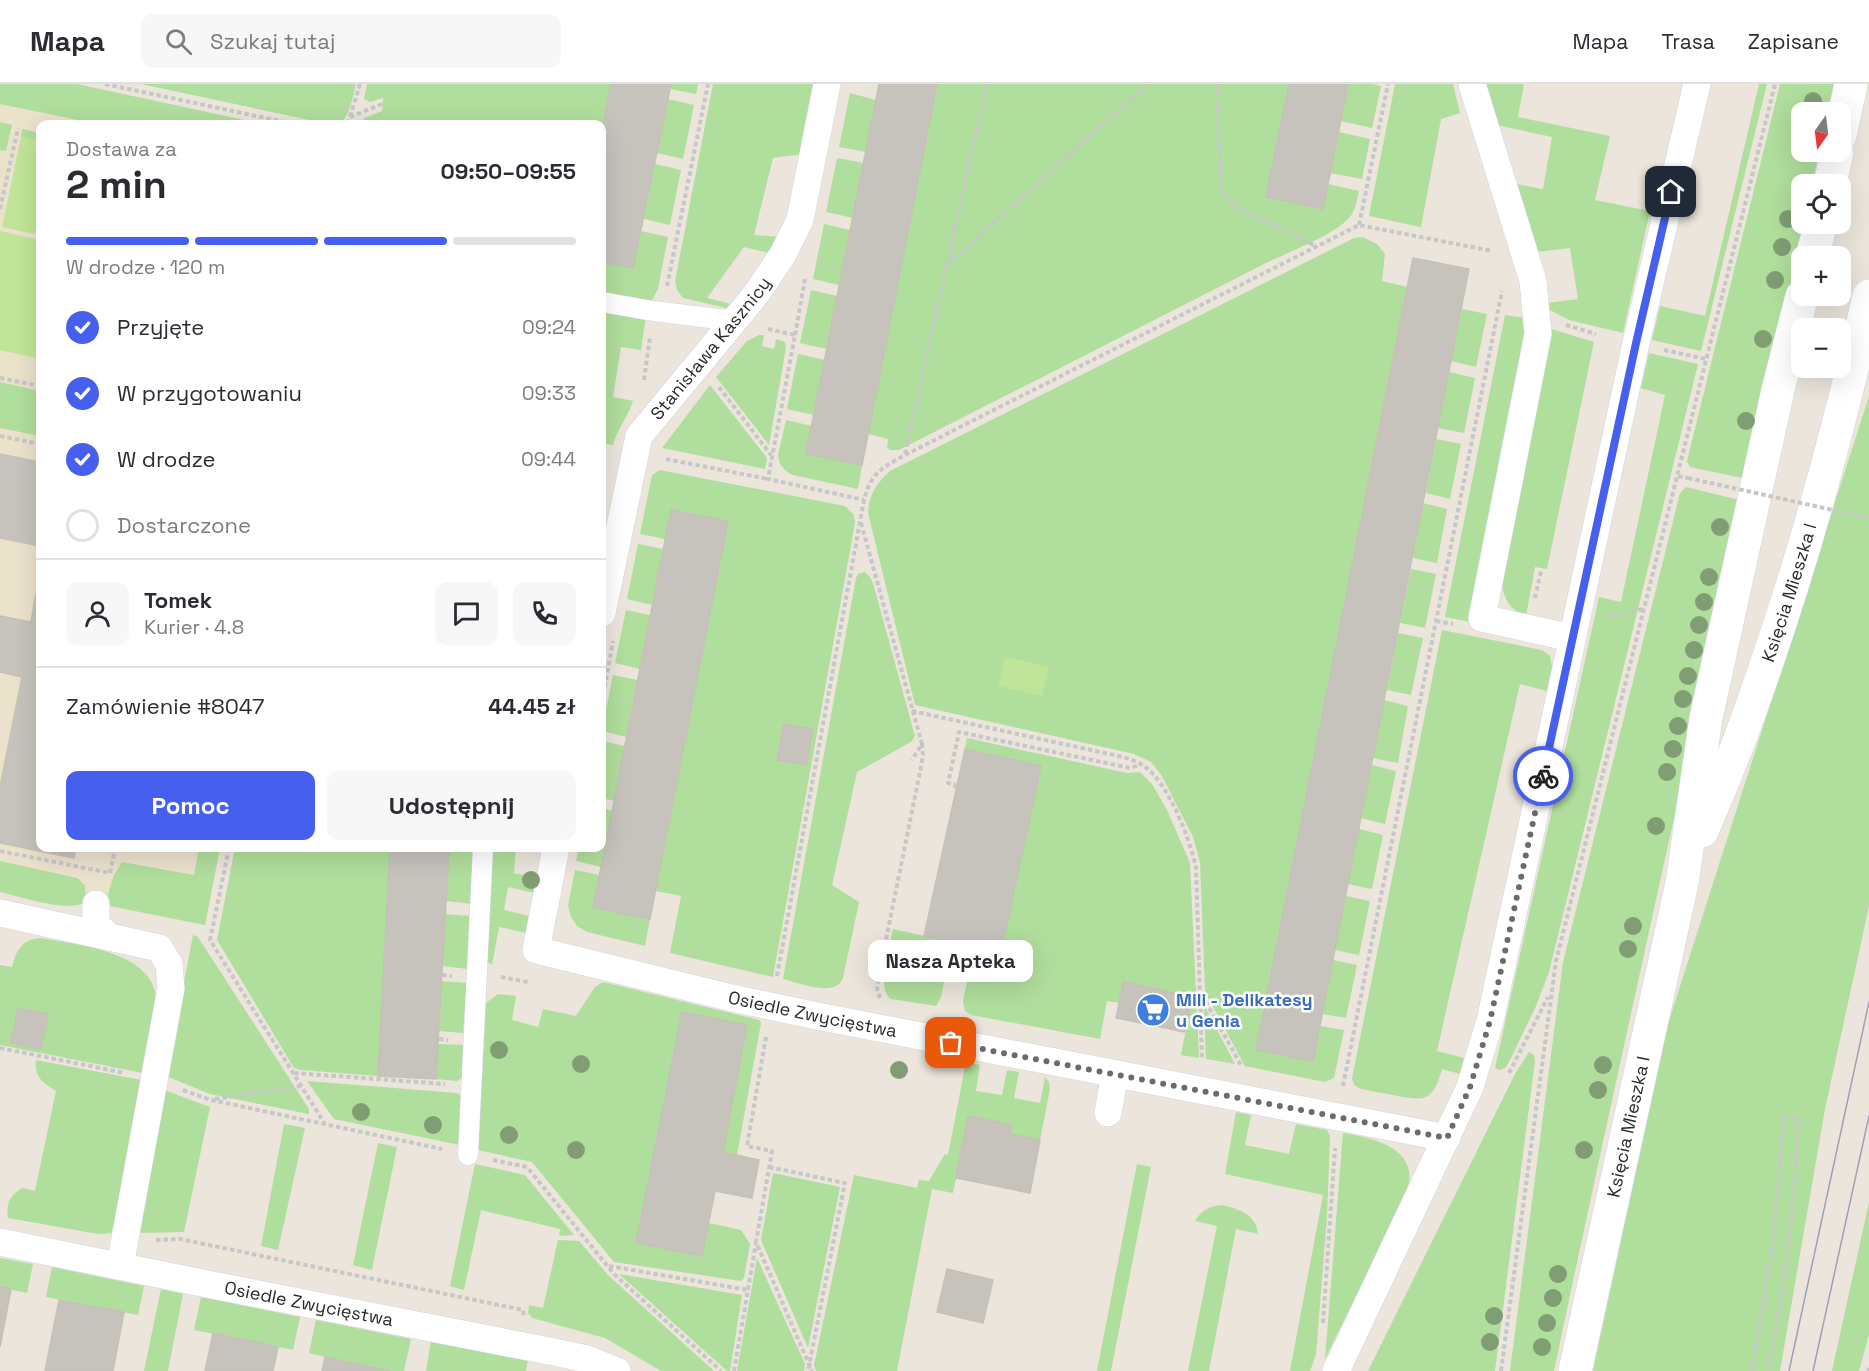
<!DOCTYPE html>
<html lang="pl">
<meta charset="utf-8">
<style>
body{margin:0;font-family:"Space Grotesk",sans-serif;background:#f7f7f7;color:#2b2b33;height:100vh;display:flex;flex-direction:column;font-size:22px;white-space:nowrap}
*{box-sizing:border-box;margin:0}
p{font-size:20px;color:#7c7c81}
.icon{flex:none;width:33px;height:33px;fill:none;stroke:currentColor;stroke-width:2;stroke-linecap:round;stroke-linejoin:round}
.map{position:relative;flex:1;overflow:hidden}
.panel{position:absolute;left:36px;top:36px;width:570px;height:732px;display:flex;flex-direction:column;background:#fff;border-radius:12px;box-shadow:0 6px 24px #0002}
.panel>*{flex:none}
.needle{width:39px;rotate:194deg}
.fabs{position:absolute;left:1791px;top:18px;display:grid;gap:12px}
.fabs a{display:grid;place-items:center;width:60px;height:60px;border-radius:12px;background:#fff;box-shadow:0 6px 24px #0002;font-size:30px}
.pin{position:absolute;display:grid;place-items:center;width:51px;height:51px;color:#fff;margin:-26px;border-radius:12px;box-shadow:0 3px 9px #0006}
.courier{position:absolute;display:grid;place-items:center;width:60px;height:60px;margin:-30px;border:4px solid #465fee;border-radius:50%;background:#fff;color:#222;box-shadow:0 2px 8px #0007}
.bubble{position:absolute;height:42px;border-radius:12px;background:#fff;box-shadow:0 6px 24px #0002;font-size:20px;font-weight:600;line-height:42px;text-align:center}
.head em{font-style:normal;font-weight:600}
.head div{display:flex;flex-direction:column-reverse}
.head{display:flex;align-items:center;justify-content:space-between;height:102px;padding:0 30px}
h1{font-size:39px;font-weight:600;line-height:45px}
.bar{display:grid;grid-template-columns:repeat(4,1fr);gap:9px 6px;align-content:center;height:72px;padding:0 30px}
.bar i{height:8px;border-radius:4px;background:#e1e1e2}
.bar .selected{background:#465fee}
.bar p{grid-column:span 4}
.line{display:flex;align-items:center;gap:15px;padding:0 30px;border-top:2px solid #e1e1e2}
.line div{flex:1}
.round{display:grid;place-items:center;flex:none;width:63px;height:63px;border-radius:12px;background:#f7f7f7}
ol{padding:0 30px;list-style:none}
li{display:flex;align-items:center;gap:18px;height:66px}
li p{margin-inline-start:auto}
li .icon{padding:6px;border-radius:50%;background:#465fee;color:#fff;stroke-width:4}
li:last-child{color:#7c7c81}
li i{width:33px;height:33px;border:3px solid #e1e1e2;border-radius:50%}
.action{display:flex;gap:12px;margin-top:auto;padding:12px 30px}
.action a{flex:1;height:69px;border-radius:12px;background:#465fee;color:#fff;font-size:24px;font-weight:600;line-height:69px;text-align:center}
.action a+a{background:#f7f7f7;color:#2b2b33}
header{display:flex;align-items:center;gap:36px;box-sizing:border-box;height:84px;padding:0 30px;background:#fff;border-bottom:2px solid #e1e1e2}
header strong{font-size:28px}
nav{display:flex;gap:33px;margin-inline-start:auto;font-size:21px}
.search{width:420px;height:54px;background:#f7f7f7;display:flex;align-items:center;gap:15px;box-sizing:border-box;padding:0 21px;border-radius:12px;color:#7c7c81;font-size:22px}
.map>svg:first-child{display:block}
.education{fill:#ebe2cc}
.green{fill:#b0de9c;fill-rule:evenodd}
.pitch{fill:#c1e598}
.building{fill:#c6c2bc;stroke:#c6c1b6;stroke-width:1.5}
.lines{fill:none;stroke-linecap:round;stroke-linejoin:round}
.pedestrian-casing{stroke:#d2d4e1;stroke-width:21}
.minor-casing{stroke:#d2d4e1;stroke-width:28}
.tertiary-casing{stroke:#d2d4e1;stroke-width:34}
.path{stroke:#c7c7c7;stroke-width:4;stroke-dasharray:4.5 3;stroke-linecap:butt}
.pedestrian{stroke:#fff;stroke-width:20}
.minor{stroke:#fff;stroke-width:27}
.tertiary{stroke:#fff;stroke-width:33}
.tram{stroke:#9fa1b3;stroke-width:1.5}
.path-bridge{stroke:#c7c7c7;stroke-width:4;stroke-dasharray:4.5 3;stroke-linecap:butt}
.tree{fill:#819d74}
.done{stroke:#6d6b68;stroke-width:6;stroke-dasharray:0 10.8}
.route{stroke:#465fee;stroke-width:8}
.labels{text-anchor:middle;stroke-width:5;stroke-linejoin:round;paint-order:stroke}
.street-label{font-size:18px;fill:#292929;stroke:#fff}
.shop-label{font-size:18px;font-weight:bold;fill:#366cbe;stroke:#fff;text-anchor:start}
</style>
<header>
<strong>Mapa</strong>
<div class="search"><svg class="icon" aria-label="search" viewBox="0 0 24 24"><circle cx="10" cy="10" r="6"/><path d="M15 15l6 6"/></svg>Szukaj tutaj</div>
<nav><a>Mapa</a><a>Trasa</a><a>Zapisane</a></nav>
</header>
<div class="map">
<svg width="1869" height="1287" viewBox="0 0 1869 1287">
<rect width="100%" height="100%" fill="#ebe5dc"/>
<path class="education" d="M0,0H34L218,40H40V764H220L205,841L0,800Z"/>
<path class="green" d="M0,0H77L263,40H97L0,20Z
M141,0H356C352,15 351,29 340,40H328Z
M367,0H611L602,46V40H361L364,34L382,27L383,14L370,18L364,15Z
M671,0H698L696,10L670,5Z
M713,0H817L803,70L773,74L754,151L782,153L774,170L744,163L707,214L735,221L730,225L683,214L677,206L675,197Z
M937,0H1289L1266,113L1323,125L1328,100L1359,107C1357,115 1356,123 1352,130C1339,150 1288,168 1266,179L899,366H890L887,363L888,355L868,350Z
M1348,0H1372L1381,2L1372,44L1341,37Z
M1395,0H1453L1460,29L1441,35L1421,143L1369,132Z
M1483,0H1524L1518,33L1610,52L1595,116L1650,127L1623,249L1569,236L1550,226L1548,219L1578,215L1570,164L1536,168L1511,99L1543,105L1552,53L1492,40Z
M1759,0H1767L1701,267L1652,256L1660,222L1705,232Z
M1780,0H1834L1827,28H1802V68H1819L1812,100H1802V140H1804L1747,395L1690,383L1687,377Z
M850,9L876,16L866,68L839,63Z
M668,15L694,21L683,75L657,69Z
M0,38L12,41L6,67L0,66Z
M22,45L40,49V58L21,53Z
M1339,48L1370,55L1362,95L1330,89Z
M837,74L864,79L853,134L826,128Z
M655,80L681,86L670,141L644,135Z
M824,140L850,146L839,201L813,195Z
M641,147L668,153L658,205L651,218L602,213V178L633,184Z
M1362,153L1377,160L1385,170L1382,197L1407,203L1256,966L1313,977L1320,942L1344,946L1334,994L1325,998L1245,982L1205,908L1200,778L1193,753L1162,692L1151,678L1134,670L915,621L868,429C869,410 877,399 890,387L1354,154Z
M811,206L837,212L827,265L800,259Z
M602,224L646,231L641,266L621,263L613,313L633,317C628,333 617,345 613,361L602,359Z
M1462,225L1487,230L1476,283L1451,277Z
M1505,231L1526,234L1527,241L1471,538L1445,533Z
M1548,244L1594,258L1547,485L1535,483L1526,532C1511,527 1505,517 1502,502Z
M759,251H764L762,262L774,265L776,255L785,258L786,264L769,361L716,293L747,257Z
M1649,269L1698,280L1549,888L1536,922L1509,978L1505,984L1499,986L1495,984L1599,513L1621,518L1665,311L1641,304Z
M798,270L825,276L814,331L787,325Z
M1449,288L1475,294L1464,349L1438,344Z
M0,298L40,307V352L0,344Z
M710,301L767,374L765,385L662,364Z
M1869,312V822L1825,1025L1780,1287H1593L1667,943Z
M786,336L812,342L806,370L862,381L858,405L793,391C784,387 779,381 778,371Z
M1436,355L1461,360L1450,415L1426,409Z
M660,386L845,422L854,431L855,439L773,893L670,869L681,812L656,807L728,437L671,426L665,455L640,450L652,391Z
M1686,403L1743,417C1681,707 1615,996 1554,1287H1510L1563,878L1680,409Z
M1423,419L1447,425L1437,479L1413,474Z
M638,460L663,465L652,521L627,515Z
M1411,485L1436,490L1425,544L1400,539Z
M865,488L870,493L873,499L915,652L911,658L857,688L832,801L859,818L843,894C836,914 799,899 783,895L856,494L858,490Z
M626,526L650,531L640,585L615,579Z
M1442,546L1542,566L1550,572L1552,583L1547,607L1520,600L1437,967L1464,974L1460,990L1442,985C1433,1015 1428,1018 1398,1012C1386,1010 1373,1007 1361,1005L1354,1001L1352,994Z
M1398,549L1423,554L1411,611L1387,606Z
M613,591L637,596L626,653L602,647Z
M1384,616L1408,622L1398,679L1373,674Z
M967,654L1127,689L1140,688L1152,700L1167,726L1190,779L1199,974L1181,971L1192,913L1123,898L1119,919L1107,917L1100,955L971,931L965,927L963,917L974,863L1001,868L1041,682L965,665Z
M602,657L625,662L614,717L602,714Z
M1372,681L1396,687L1385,740L1361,734Z
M602,724L612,727L601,783L576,777L579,764H602Z
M1359,745L1383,751L1372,805L1348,800Z
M199,764H220L205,841L105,821L113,793L122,778L194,791Z
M235,764H390L378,992L301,986L294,984L217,856Z
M449,764L475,766L473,820L446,817Z
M492,764H516L514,789L538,794L535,809L508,803L504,826L530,832L527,849L499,843L492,881L486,877Z
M0,777L77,794L85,801L86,818C67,829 22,813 0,808Z
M575,786L600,791L594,824L650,835L645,862L587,848L577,842L571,833L568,822Z
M1346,812L1370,817L1359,871L1335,866Z
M445,830L470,832L468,885L442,882Z
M893,845L952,858L941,913L936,922L891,915C875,905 890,861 893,845Z
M193,851L198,853L309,1025V1030L210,1010L166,992Z
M40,854C76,860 150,867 156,912C157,919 155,928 154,935C152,953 150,972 148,990L0,961V881L12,883C16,867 22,855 40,854ZM18,924L48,930L41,965Z
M1333,876L1357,881L1346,934L1323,930Z
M442,897L467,899L463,949L439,947Z
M603,898L759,936L761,939L737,1071L723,1068L682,928L636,1159L702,1172L709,1139L741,1146L750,1160L744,1194L741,1197L614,1178L532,1078L478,1066L486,919L498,910L516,912L512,936L538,943L543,925L576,932L595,903Z
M1204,921L1235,980L1206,975Z
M438,960L466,961L462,994L457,997L436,995Z
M1529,968L1534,971L1535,977L1495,1287H1368L1515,990Z
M36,976L147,997L112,1149L98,1150L8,1134C6,1120 10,1111 22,1104L35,1107L56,1007C43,999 34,993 36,976Z
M966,978L980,981L976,1007L1002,1011L1007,986L1019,988L1014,1014L1040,1019L1045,993L1049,998L1050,1005L1040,1056L1010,1050L1011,1041L968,1033L953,1109L932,1105L897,1287H816L814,1281L854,1091L917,1104L919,1096L929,1097L945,1070L948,1071Z
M307,997L457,1009L461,1012L463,1018L460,1061L334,1035Z
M164,1006L210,1023L184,1148L141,1149L138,1140Z
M1236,1028L1251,1031L1245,1061L1289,1070L1296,1040L1327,1046L1330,1052L1327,1133L1316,1271L1310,1287H1290L1323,1111L1225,1090Z
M284,1040L305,1044L278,1166L261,1162Z
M1343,1049C1380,1055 1425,1067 1404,1115L1325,1275Z
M378,1059L397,1063L372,1186L353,1181Z
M475,1080L525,1091L574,1151L559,1152L560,1145L481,1126L464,1206L450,1202Z
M1137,1080L1151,1083L1111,1287H1097Z
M773,1089L840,1103L808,1264L761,1156Z
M1869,1118V1251L1859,1287H1832Z
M1223,1121C1240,1126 1256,1130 1258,1150L1236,1145L1209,1287H1188L1217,1142L1195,1137C1201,1126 1212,1121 1223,1121Z
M558,1156L579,1157L608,1191L714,1287H661L605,1254L532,1234L528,1229L529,1221L543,1224Z
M0,1174L33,1180L27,1209L0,1203Z
M757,1174L805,1280L804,1287H737Z
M52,1183L144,1202L138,1231L46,1213Z
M619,1190L742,1211L730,1287H727Z
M161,1205L183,1210L168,1287H144Z
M201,1213L300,1233L293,1266L194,1246Z
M316,1236L411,1255L404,1287H389L309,1269Z
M431,1257L528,1276L526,1287H426Z"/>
<path class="pitch" d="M21,53L40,58V151L2,143Z
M0,147L40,156V275L0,266Z
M1005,573L1049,583L1042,612L998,602Z"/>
<path class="building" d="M611,0H671L633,184L602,178V45Z
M879,0H937L862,381L806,370Z
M1289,0H1348L1323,125L1266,113Z
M1413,174L1469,185L1313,977L1256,966Z
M0,370L40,378V462L0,454Z
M671,426L728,437L650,835L593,824Z
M40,486V764H76L74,774L0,759V703L22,593L0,588V532L31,538Z
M784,640L813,645L806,681L777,676Z
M965,665L1041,682L1001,868L924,852Z
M390,764H449L436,995L378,992Z
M1123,898L1192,913L1185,948L1116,934Z
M18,924L48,930L41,965L11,959Z
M682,928L747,941L723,1068L759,1076L752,1114L715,1107L702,1172L636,1159Z
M968,1032L1012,1041L1010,1050L1040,1056L1030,1109L956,1094Z
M947,1185L993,1196L983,1239L937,1228Z
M0,1203L11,1205L0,1263Z
M59,1216L124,1228L113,1287H45Z
M213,1249L278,1263L273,1287H205Z
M325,1273L389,1287H322Z"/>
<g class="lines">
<defs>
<path id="pedestrian" d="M602,218L653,227L734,237
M468,1071L483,764"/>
<g id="minor">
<path d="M1472,0L1533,197L1538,250L1482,534L1572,554"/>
<path id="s1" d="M602,529L639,352L757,209L783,170L800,136L827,0"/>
<path id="s2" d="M556,764L536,866L732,914L817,932L1447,1054"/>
<path d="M96,820V840L107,851"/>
<path d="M0,829L159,864L169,880L171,904L120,1182"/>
<path d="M1108,1029L1115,990"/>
<path id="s3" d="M0,1158L212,1201L554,1268L587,1275L617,1287"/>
<path d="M1336,1287L1470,1003L1490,937L1636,259L1697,0"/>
</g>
<g id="tertiary">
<path d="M1840,51L1851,0"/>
<path d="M1830,100L1837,68"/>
<path d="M1812,172L1821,140"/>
<path id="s4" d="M1702,747C1717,712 1732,677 1745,641C1796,501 1837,357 1869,212"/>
<path id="s5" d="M1575,1287L1682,799L1706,634L1778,306L1802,212"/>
</g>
</defs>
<use href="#pedestrian" class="pedestrian-casing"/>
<use href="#minor" class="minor-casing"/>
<use href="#tertiary" class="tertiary-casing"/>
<path class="path" d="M105,0L294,40
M350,0L360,3
M1217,0L1221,99L1225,112L1237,124L1316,162
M350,33L382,20
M348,40L360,0
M0,125L18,44
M1359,141L1388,0
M948,180L1148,0
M667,202L708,0
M1566,241L1596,250
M768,245L795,251L768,395L864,416
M795,251L805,195
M1664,266L1706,275
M0,294L40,302
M644,296L650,253
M719,303L771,371
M0,352L40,360
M905,370L987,0
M666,375L768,395
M1678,392L1688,394
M861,439L922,660L912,676
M1535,514L1541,487
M1609,533L1644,525
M1436,537L1453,540
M602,618L613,557
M912,627L1123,673C1130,675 1138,678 1144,682C1170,701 1189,754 1196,783L1202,975
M955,704V701L948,699L959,648L1130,684L1140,681
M229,764L210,856L325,1040
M0,767L110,789
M110,789L115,764
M442,891L452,892
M777,892L864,416C871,389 882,384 905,371L1359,141L1492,167
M501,893L528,898
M1202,911L1242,983
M880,914L877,905L880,885L921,683L923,671L922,660
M766,953L747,1062L772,1067L756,1158L812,1287
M439,955L448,956
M0,964L125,989
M294,989L445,1000
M1509,989L1548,913
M1343,1002L1502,207
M183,1006L211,1016L442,1065
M215,1015L301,1002
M493,1076L527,1083L614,1190L721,1287
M769,1083L845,1099L808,1287
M156,1156L180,1155L204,1160L523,1226L524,1232
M609,1182L748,1206
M1323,1239L1335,1064
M734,1287L756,1159
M1501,1287L1556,877L1775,0
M1752,1287L1772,1165L1784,1034L1799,1035C1794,1119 1785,1204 1768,1287
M1868,1287L1869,1284"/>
<use href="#pedestrian" class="pedestrian"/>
<use href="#minor" class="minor"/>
<use href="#tertiary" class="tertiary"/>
<path class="tram" d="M1789,1287L1869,918
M1813,1287L1869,1032"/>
<path class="path-bridge" d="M1688,394L1869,434"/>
</g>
<g class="tree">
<circle cx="1813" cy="17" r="9"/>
<circle cx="1788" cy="135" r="9"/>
<circle cx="1782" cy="163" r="9"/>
<circle cx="1775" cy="196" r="9"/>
<circle cx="1763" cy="255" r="9"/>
<circle cx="1746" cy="337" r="9"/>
<circle cx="1720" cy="443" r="9"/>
<circle cx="1709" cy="493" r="9"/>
<circle cx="1704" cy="518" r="9"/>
<circle cx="1699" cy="541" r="9"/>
<circle cx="1694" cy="566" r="9"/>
<circle cx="1688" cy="592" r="9"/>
<circle cx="1683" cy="615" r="9"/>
<circle cx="1678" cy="642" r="9"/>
<circle cx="1673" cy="665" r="9"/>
<circle cx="1667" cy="688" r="9"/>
<circle cx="1656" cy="742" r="9"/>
<circle cx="531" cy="796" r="9"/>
<circle cx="1633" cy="842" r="9"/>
<circle cx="1628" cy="865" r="9"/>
<circle cx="499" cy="966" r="9"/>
<circle cx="581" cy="980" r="9"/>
<circle cx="1603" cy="981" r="9"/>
<circle cx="899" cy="986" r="9"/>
<circle cx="1598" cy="1006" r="9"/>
<circle cx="361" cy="1028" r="9"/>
<circle cx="433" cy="1041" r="9"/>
<circle cx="509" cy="1051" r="9"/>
<circle cx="576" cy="1066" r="9"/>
<circle cx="1584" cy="1066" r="9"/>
<circle cx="1558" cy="1190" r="9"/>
<circle cx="1553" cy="1214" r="9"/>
<circle cx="1494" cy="1232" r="9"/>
<circle cx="1547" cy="1239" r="9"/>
<circle cx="1490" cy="1258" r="9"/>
<circle cx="1542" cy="1263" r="9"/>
</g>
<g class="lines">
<path class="done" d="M951,959L1447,1054L1470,1003L1490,937L1543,692"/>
<path class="route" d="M1543,692L1636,259L1671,108"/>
</g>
<defs>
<symbol id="supermarket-disc" viewBox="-11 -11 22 22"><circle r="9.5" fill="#3f7fe0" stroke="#fff"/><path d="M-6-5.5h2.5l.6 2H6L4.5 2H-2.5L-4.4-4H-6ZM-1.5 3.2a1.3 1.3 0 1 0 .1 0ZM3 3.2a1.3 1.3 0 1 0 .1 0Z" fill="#fff"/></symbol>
</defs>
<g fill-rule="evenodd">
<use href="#supermarket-disc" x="1134" y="907" width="38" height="38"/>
</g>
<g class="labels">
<g class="street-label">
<text dy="6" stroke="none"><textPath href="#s1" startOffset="294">Stanisława Kasznicy</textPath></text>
<text dy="6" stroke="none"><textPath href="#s4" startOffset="254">Księcia Mieszka I</textPath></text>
<text dy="6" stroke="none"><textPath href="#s2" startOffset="388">Osiedle Zwycięstwa</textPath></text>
<text dy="6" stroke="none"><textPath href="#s5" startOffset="250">Księcia Mieszka I</textPath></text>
<text dy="6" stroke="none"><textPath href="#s3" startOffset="315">Osiedle Zwycięstwa</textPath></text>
</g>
<g class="shop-label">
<text x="1176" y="922">Mili - Delikatesy<tspan x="1176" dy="21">u Genia</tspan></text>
</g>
</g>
</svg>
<div class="fabs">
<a><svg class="needle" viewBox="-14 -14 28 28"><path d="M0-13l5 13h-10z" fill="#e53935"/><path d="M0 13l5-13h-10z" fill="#7c7c81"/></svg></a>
<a><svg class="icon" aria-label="locate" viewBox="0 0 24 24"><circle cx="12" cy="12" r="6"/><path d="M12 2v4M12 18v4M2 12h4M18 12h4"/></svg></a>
<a>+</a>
<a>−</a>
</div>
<div class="pin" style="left:951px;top:959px;background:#ea580c"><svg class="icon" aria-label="bag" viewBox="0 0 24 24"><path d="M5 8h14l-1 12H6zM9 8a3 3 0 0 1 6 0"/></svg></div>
<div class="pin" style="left:1671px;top:108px;background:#1f2937"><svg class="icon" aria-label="home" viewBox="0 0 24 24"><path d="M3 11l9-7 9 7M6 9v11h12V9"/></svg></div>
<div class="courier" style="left:1543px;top:692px"><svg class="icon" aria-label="bike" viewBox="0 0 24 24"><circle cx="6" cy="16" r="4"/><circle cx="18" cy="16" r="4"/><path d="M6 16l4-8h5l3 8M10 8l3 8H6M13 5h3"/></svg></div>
<div class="bubble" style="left:868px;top:856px;width:165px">Nasza Apteka</div>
<section class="panel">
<div class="head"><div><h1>2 min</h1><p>Dostawa za</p></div><em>09:50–09:55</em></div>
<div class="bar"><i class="selected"></i><i class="selected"></i><i class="selected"></i><i></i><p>W drodze · 120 m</p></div>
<ol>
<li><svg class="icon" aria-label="check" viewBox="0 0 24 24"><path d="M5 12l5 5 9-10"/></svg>Przyjęte<p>09:24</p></li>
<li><svg class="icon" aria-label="check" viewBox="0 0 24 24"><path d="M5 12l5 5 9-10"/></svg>W przygotowaniu<p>09:33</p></li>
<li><svg class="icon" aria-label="check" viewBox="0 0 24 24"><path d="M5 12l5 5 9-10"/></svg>W drodze<p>09:44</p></li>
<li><i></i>Dostarczone</li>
</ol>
<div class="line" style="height:108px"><a class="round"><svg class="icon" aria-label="person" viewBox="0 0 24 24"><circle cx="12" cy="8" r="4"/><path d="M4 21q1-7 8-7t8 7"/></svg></a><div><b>Tomek</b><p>Kurier · 4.8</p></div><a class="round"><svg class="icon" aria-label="chat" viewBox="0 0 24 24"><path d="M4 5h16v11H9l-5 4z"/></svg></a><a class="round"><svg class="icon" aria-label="phone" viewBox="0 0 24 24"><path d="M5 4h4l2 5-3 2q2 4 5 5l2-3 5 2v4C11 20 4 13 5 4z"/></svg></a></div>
<div class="line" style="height:78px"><div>Zamówienie #8047</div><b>44.45 zł</b></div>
<div class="action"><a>Pomoc</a><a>Udostępnij</a></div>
</section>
</div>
